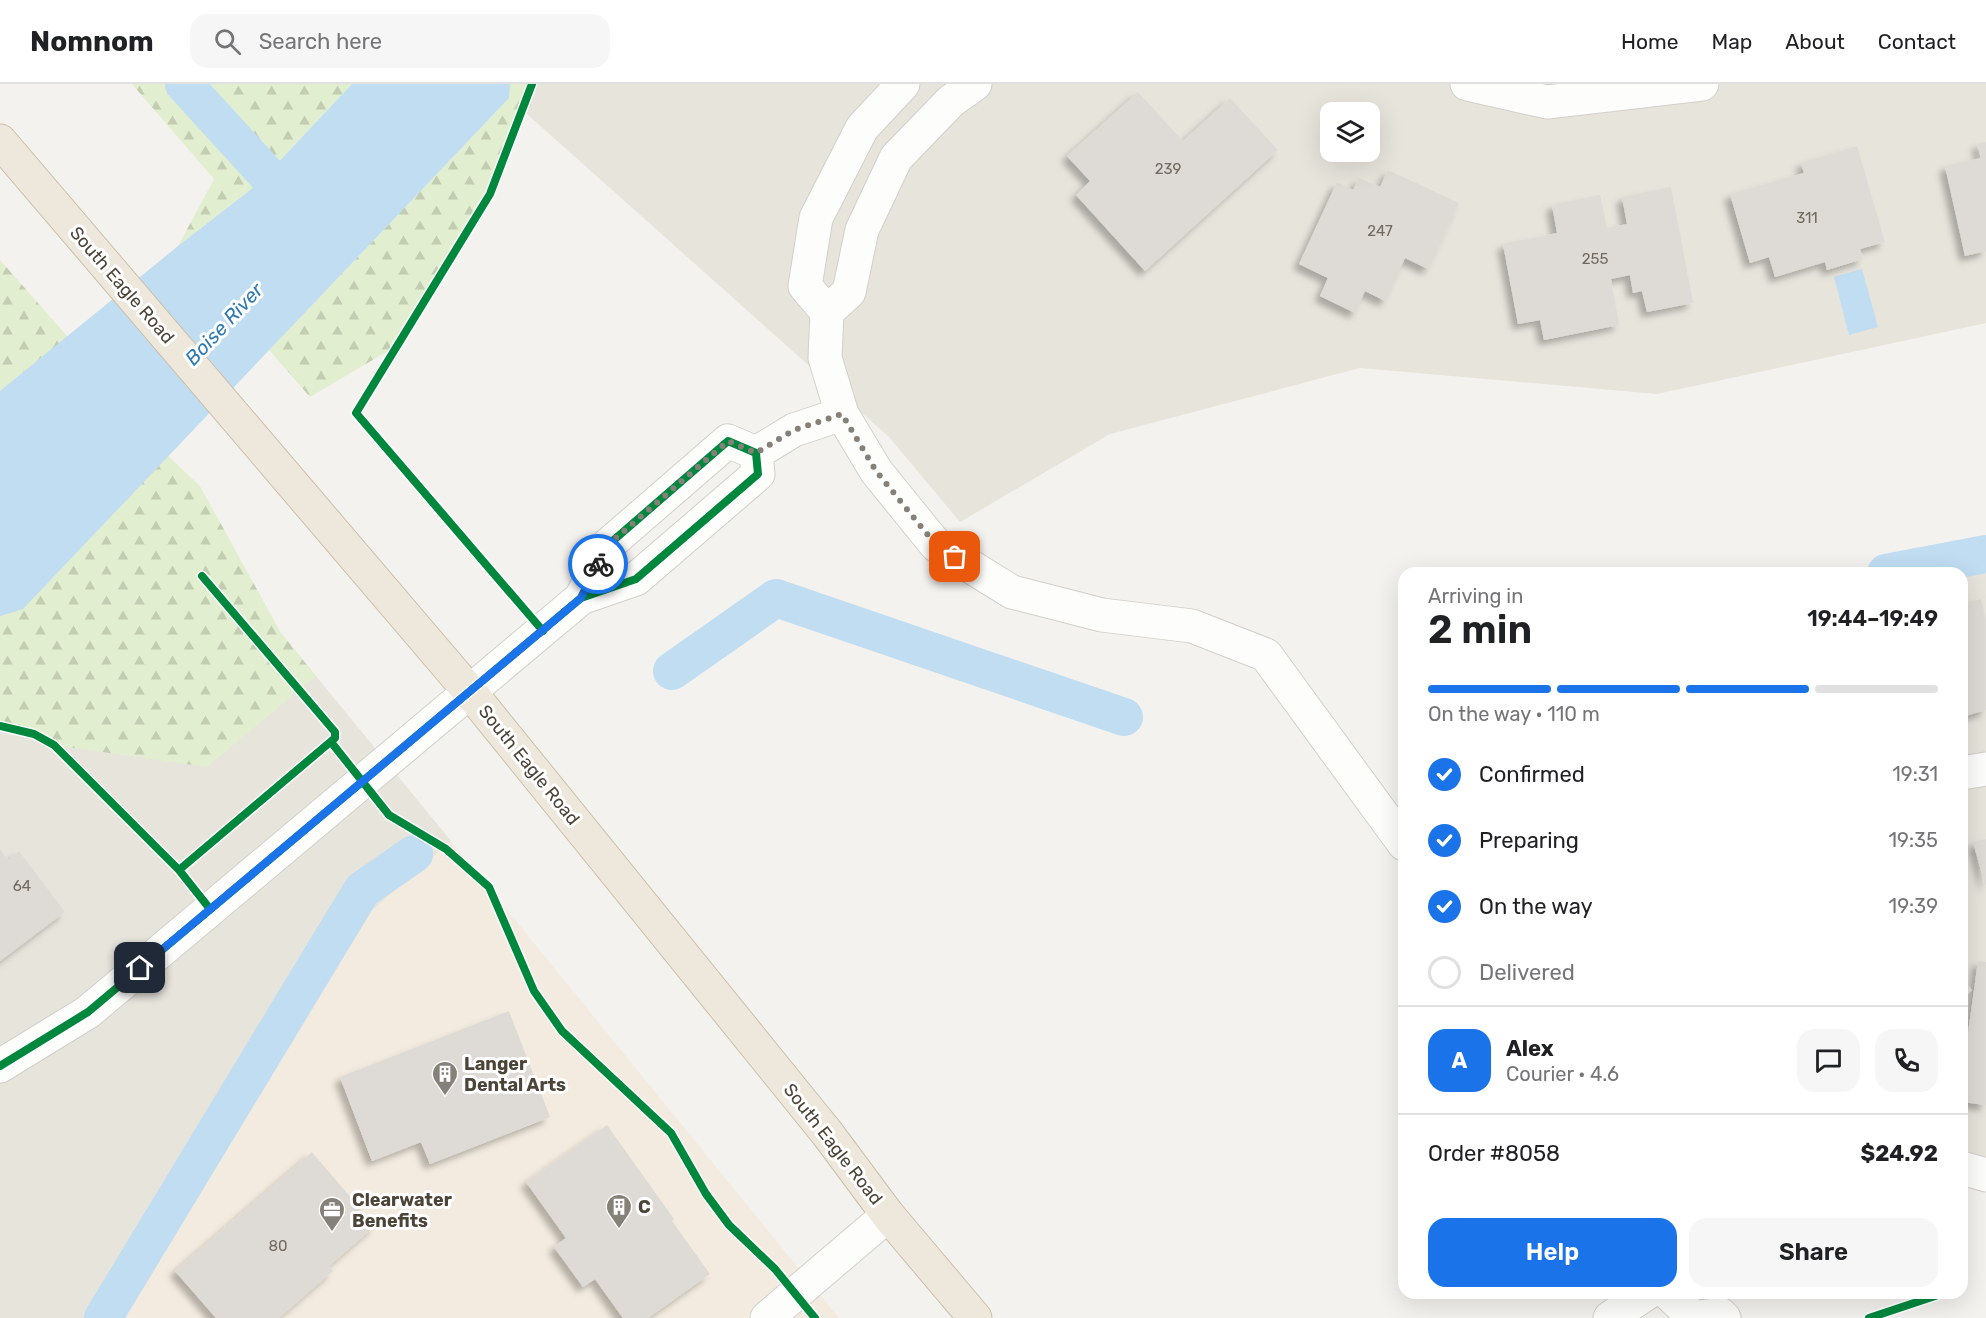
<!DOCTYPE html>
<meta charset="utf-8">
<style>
body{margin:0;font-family:Rubik,sans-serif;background:#f6f6f6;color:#202124;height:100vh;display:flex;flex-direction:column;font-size:22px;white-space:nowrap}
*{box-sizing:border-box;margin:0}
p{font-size:20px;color:#757577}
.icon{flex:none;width:33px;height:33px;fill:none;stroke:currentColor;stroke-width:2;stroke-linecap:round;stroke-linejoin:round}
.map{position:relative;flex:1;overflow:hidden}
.sheet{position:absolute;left:1398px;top:483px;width:570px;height:732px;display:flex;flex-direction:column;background:#fff;border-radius:18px;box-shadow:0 6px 24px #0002}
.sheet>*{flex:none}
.tools{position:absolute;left:1320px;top:18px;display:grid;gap:12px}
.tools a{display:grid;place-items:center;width:60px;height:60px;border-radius:12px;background:#fff;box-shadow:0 6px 24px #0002;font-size:30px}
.pin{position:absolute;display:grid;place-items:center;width:51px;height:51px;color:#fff;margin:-26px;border-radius:12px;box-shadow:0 3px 9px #0006}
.courier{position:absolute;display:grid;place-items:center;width:60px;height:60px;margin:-30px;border:4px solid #1a73e8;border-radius:50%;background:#fff;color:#222;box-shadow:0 2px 8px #0007}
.overview em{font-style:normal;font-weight:600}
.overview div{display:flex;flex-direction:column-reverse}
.overview{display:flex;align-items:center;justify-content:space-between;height:102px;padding:0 30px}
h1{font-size:39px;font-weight:600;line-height:45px}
.bar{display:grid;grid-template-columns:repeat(4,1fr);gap:9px 6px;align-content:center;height:72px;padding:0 30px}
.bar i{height:8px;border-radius:4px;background:#e0e0e0}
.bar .current{background:#1a73e8}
.bar p{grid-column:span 4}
.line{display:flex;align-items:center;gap:15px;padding:0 30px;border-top:2px solid #e0e0e0}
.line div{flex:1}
.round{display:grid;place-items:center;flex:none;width:63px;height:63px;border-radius:18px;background:#f6f6f6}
ol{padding:0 30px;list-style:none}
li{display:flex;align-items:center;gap:18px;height:66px}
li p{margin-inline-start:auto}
li .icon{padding:6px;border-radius:50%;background:#1a73e8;color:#fff;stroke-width:4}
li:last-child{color:#757577}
li i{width:33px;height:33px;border:3px solid #e0e0e0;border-radius:50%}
.button{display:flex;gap:12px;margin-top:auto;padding:12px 30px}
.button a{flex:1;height:69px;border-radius:18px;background:#1a73e8;color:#fff;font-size:24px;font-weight:600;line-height:69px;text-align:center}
.button a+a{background:#f6f6f6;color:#202124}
header{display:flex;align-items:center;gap:36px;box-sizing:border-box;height:84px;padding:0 30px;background:#fff;border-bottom:2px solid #e0e0e0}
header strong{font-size:28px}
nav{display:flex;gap:33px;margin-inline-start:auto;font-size:21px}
.search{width:420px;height:54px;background:#f6f6f6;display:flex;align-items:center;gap:15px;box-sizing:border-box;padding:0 21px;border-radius:18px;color:#757577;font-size:22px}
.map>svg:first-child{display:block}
.residential{fill:#e7e4dc;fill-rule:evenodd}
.commercial{fill:#f3ebdf}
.forest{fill:url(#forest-firs)}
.water{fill:#c0ddf1}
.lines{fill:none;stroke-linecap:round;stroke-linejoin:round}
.canal{stroke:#c0ddf1;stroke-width:38}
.building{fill:#dedbd6;filter:url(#shadow)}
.minor-casing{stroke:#d2d0cb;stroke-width:35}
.highway-casing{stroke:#ccbfa9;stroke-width:35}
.minor{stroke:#fdfdfc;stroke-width:33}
.highway{stroke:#ede8db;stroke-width:33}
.cycleway-casing{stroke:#fff;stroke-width:11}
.cycleway{stroke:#00873e;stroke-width:8}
.done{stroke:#868178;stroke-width:6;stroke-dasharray:0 10.8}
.route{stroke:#1a73e8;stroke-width:8}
.labels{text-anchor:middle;stroke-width:6;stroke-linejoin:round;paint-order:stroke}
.number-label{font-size:15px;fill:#706a61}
.street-label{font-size:18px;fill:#4b4439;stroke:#fff}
.poi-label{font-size:18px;font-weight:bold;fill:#4b4439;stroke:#fff;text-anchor:start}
.water-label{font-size:20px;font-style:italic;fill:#2e7ab2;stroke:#fff}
</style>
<header>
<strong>Nomnom</strong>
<div class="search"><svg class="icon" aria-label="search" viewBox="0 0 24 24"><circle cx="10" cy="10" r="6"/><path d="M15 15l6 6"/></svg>Search here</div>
<nav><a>Home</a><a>Map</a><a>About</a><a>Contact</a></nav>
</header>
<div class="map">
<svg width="1986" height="1234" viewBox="0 0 1986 1234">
<defs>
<pattern id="forest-firs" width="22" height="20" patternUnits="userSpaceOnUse" patternTransform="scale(1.5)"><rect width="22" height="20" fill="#e1eecf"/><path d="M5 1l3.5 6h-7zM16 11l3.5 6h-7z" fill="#c3cdb2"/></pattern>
<filter id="shadow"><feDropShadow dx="-5.5" dy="5.5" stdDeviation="3" flood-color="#0004"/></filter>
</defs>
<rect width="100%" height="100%" fill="#f4f2ee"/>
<path class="residential" d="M510,0H1986V239L1657,310L1360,284L1110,350L960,438L889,353L509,14ZM1330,28H1370V68H1330Z
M177,422L451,757L305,886L95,1234H0V528Z
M1986,488V1079L1962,1099V492Z"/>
<path class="commercial" d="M451,757L839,1234H95L305,886Z"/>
<path class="forest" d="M132,0H352L258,100L178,162L214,95Z
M510,0H532L490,110L398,261L310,313L269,266L509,14Z
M0,176L68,253L0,307Z
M168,372L200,402L281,549L316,592L207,683L54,661L34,650L0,642V532L23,525Z"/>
<path class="water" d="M352,0H510L509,14L23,525L0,532V307L178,162L258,100Z
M1862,185L1878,243L1849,251L1834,193Z"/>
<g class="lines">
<path class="canal" d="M184,0L301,128
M1886,489L1986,470
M672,587L776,514L1124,633
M103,1234L362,806L414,770"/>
</g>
<path class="building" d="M1138,8L1183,57L1230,14L1278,66L1145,187L1076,111L1090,97L1067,72Z
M1986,58V167L1965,172L1945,82L1981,74L1977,60Z
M1857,62L1885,158L1860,165L1863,175L1827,186L1825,178L1775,193L1769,173L1750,179L1730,110L1804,89L1801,79Z
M1388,86L1459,119L1428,185L1405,174L1385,217L1365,207L1355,229L1320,212L1328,194L1299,180L1337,98L1353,106L1359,94L1380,103Z
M1671,103L1693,219L1647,228L1642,207L1633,209L1630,191L1611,195L1619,241L1544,256L1540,236L1518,240L1503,160L1557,149L1552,121L1600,111L1607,144L1627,140L1622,113Z
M1981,515L1986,534V626L1962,633V520Z
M1986,755V801H1985L1973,758Z
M0,765L8,776L19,767L65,828L0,877Z
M1978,877L1986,878V1021L1962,1018V993Z
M1962,895L1972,906L1962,916Z
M509,927L550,1033L430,1080L421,1058L372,1077L340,993Z
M607,1041L674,1135L672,1137L710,1190L648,1234H623L595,1195L583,1203L554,1163L566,1154L526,1098Z
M312,1068L375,1142L329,1182L333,1187L279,1234H216L175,1187Z"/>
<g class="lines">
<defs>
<path id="minor" d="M903,0L862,44L816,134L805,202L827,228L849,208L862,146L896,74L951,17L975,0
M1467,0L1547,18L1702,0
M827,228L825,274L842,330L876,387L936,461L1012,508L1102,531L1192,542L1266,571L1404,760
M756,369L794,346L842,330
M1962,689L1986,685
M0,982L88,928L581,514L636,495L758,390L756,369L728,357L608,461L581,514
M1962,1084L1986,1091
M1668,1209L1694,1234
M767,1234L888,1131
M1610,1234L1647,1209
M1694,1234L1720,1230L1724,1234"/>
<path id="highway" d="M0,57L470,608L827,1049L888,1131L975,1234"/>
</defs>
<use href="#minor" class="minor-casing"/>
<use href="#highway" class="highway-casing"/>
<use href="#minor" class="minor"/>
<use href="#highway" class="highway"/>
<defs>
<path id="cycleway" d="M532,0L490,110L356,329L543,547
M0,642L34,650L54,661L179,786L210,825
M331,658L389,731L446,765L489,803L534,907L562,947L671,1049L706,1110L729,1141L775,1185L815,1234
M179,786L335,654V648L202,492
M0,982L88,928L581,514L636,495L758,390L756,369L728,357L608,461L581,514
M1869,1234L1944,1209"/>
</defs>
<use href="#cycleway" class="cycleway-casing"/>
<use href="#cycleway" class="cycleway"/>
</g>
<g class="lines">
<path class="done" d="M598,480L608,461L728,357L756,369L794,346L842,330L876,387L936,461L955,473"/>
<path class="route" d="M140,884L581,514L598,480"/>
</g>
<defs>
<symbol id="building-pin" viewBox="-11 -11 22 30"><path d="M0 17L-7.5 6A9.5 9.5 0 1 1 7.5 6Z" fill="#868178" stroke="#fff"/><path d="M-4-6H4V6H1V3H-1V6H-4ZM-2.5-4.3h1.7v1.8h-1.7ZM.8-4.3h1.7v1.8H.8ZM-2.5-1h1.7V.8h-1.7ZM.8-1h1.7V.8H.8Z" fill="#fff"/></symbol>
<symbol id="office-pin" viewBox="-11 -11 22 30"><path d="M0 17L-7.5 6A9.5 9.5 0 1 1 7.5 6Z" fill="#868178" stroke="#fff"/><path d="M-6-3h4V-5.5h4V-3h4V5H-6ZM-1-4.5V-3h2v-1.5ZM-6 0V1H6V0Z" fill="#fff"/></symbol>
</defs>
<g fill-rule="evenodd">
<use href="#building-pin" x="430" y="975" width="30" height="40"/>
<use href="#building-pin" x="604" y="1108" width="30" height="40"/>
<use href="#office-pin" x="317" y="1111" width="30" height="40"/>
</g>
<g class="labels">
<g class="number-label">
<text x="1168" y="90">239</text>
<text x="1807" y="139">311</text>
<text x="1380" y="152">247</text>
<text x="1595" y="180">255</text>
<text x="22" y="807">64</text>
<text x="278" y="1167">80</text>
</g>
<g class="street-label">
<text transform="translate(122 201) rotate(49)" y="6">South Eagle Road</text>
<text transform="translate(529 681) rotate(51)" y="6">South Eagle Road</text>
<text transform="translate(833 1060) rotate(52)" y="6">South Eagle Road</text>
</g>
<g class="poi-label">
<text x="464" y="986">Langer<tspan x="464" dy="21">Dental Arts</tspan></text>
<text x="352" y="1122">Clearwater<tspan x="352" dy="21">Benefits</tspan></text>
<text x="638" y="1129">C</text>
</g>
<g class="water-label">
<text transform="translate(224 240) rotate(-47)" y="7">Boise River</text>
</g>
</g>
</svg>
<div class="tools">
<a><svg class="icon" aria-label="layers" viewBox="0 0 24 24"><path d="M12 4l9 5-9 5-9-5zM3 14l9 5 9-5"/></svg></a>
</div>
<div class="pin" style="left:955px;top:473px;background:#ea580c"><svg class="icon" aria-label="bag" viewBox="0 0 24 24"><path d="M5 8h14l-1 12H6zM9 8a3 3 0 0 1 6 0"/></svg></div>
<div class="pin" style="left:140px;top:884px;background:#1f2937"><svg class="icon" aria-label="home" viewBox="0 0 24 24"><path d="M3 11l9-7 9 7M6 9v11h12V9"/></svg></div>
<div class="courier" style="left:598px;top:480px"><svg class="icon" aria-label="bike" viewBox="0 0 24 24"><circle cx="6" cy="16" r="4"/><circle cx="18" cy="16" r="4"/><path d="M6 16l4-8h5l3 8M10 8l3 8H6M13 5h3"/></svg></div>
<section class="sheet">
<div class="overview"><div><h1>2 min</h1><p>Arriving in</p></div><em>19:44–19:49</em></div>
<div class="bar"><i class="current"></i><i class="current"></i><i class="current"></i><i></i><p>On the way · 110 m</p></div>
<ol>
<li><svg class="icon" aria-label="check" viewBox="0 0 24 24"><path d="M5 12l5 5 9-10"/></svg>Confirmed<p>19:31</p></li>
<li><svg class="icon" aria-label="check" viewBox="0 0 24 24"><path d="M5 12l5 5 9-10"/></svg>Preparing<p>19:35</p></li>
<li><svg class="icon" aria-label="check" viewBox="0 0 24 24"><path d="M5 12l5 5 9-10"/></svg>On the way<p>19:39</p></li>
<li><i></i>Delivered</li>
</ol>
<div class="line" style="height:108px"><b class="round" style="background:#1a73e8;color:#fff">A</b><div><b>Alex</b><p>Courier · 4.6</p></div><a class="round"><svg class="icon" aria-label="chat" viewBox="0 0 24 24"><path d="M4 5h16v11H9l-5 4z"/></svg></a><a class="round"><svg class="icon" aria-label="phone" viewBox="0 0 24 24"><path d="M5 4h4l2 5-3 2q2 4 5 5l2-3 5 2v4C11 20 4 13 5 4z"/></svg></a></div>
<div class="line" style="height:78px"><div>Order #8058</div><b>$24.92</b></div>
<div class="button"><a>Help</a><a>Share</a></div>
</section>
</div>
